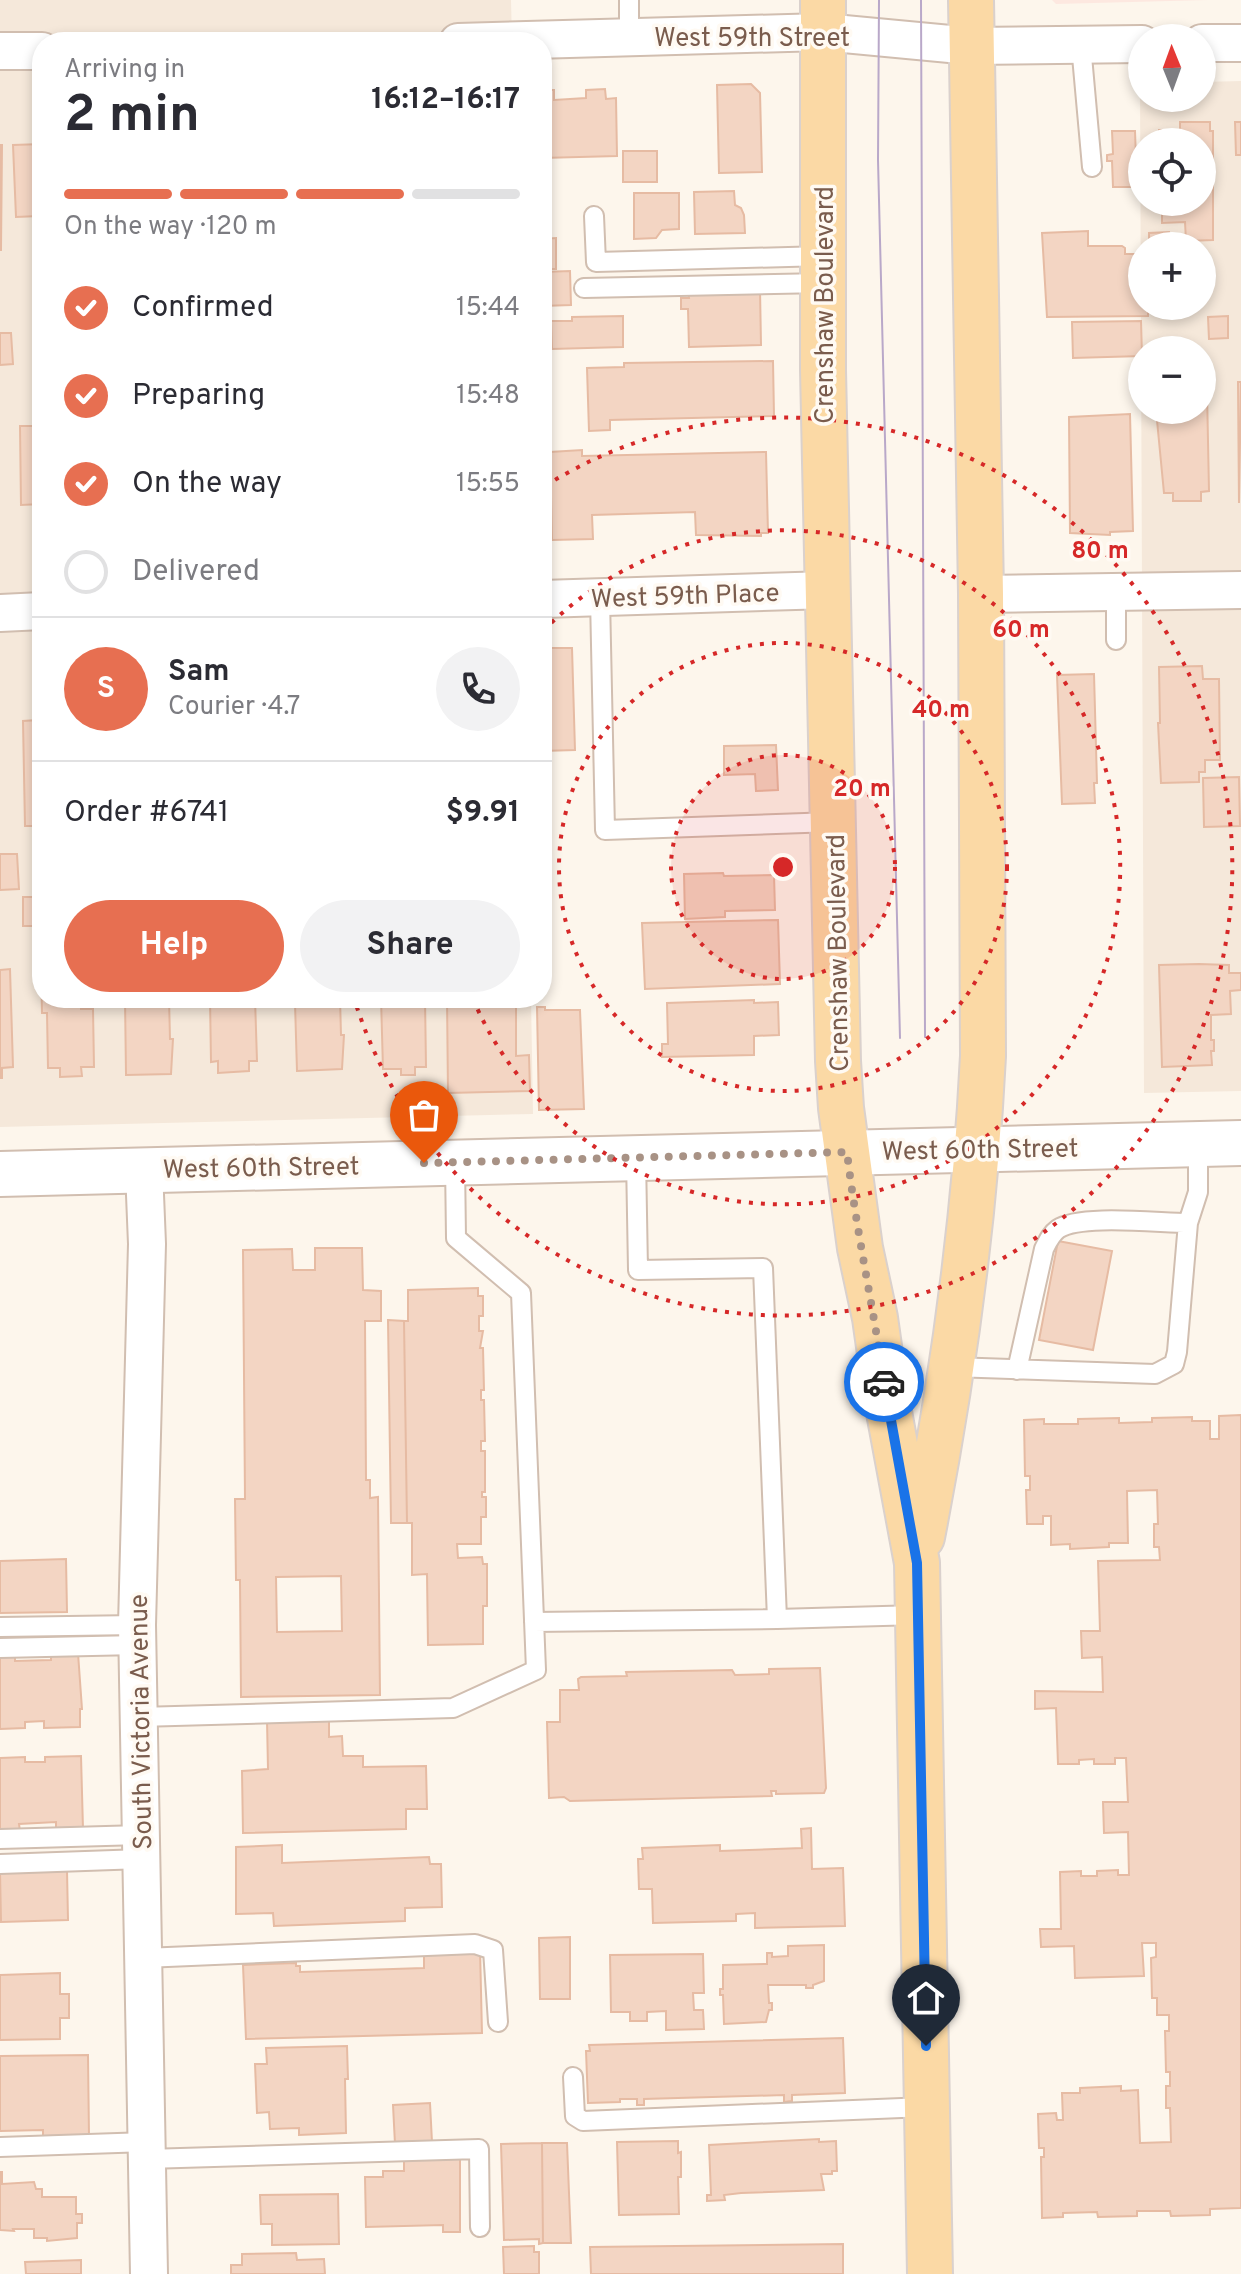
<!DOCTYPE html>
<meta charset="utf-8">
<style>
body{margin:0;font-family:Overpass,sans-serif;background:#f2f2f3;color:#2b2b33;height:100vh;display:flex;flex-direction:column;font-size:30px;white-space:nowrap}
*{box-sizing:border-box;margin:0}
p{font-size:26px;color:#7c7c81}
.icon{flex:none;width:44px;height:44px;fill:none;stroke:currentColor;stroke-width:2;stroke-linecap:round;stroke-linejoin:round}
.map{position:relative;flex:1;overflow:hidden}
.sheet{position:absolute;left:32px;top:32px;width:520px;height:976px;display:flex;flex-direction:column;background:#fff;border-radius:32px;box-shadow:0 4px 12px #0003}
.sheet>*{flex:none}
.needle{width:52px;rotate:359deg}
.buttons{position:absolute;left:1128px;top:24px;display:grid;gap:16px}
.buttons a{display:grid;place-items:center;width:88px;height:88px;border-radius:50%;background:#fff;box-shadow:0 4px 12px #0003;font-size:40px}
.pin{position:absolute;display:grid;place-items:center;width:68px;height:68px;color:#fff;margin:-82px -34px;border-radius:50% 50% 50% 0;rotate:-45deg;box-shadow:0 0 8px #0007}
.pin .icon{rotate:45deg}
.courier{position:absolute;display:grid;place-items:center;width:80px;height:80px;margin:-40px;border:6px solid #1a73e8;border-radius:50%;background:#fff;color:#222;box-shadow:0 2px 10px #0007}
.headline em{font-style:normal;font-weight:700}
.headline div{display:flex;flex-direction:column-reverse}
.headline{display:flex;align-items:center;justify-content:space-between;height:136px;padding:0 32px}
h1{font-size:52px;font-weight:700;line-height:60px}
.bar{display:grid;grid-template-columns:repeat(4,1fr);gap:12px 8px;align-content:center;height:96px;padding:0 32px}
.bar i{height:10px;border-radius:6px;background:#e1e1e2}
.bar .active{background:#e76f51}
.bar p{grid-column:span 4}
.line{display:flex;align-items:center;gap:20px;padding:0 32px;border-top:2px solid #e1e1e2}
.line div{flex:1}
.round{display:grid;place-items:center;flex:none;width:84px;height:84px;border-radius:42px;background:#f2f2f3}
ol{padding:0 32px;list-style:none}
li{display:flex;align-items:center;gap:24px;height:88px}
li p{margin-inline-start:auto}
li .icon{padding:8px;border-radius:50%;background:#e76f51;color:#fff;stroke-width:4}
li:last-child{color:#7c7c81}
li i{width:44px;height:44px;border:4px solid #e1e1e2;border-radius:50%}
.primary-button{display:flex;gap:16px;margin-top:auto;padding:16px 32px}
.primary-button a{flex:1;height:92px;border-radius:48px;background:#e76f51;color:#fff;font-size:32px;font-weight:700;line-height:92px;text-align:center}
.primary-button a+a{background:#f2f2f3;color:#2b2b33}
.map>svg:first-child{display:block}
.residential{fill:#f5e8da;fill-rule:evenodd}
.commercial{fill:#fde8e0}
.building{fill:#f3d5c3;stroke:#e6bba3;stroke-width:2;fill-rule:evenodd}
.lines{fill:none;stroke-linecap:round;stroke-linejoin:round}
.service-casing{stroke:#d1beb0;stroke-width:22}
.minor-casing{stroke:#d1beb0;stroke-width:40}
.tertiary-casing{stroke:#d1beb0;stroke-width:48}
.primary-casing{stroke:#dad1cd;stroke-width:48}
.service{stroke:#fff;stroke-width:18}
.minor{stroke:#fff;stroke-width:36}
.tertiary{stroke:#fff;stroke-width:44}
.primary{stroke:#fbd9a5;stroke-width:44}
.tram{stroke:#b9a8c9;stroke-width:2}
.done{stroke:#a89285;stroke-width:8;stroke-dasharray:0 14.4}
.route{stroke:#1a73e8;stroke-width:10}
.ring{fill:none;stroke:#d62828;stroke-width:4;stroke-dasharray:4 8}
.labels{text-anchor:middle;stroke-width:7;stroke-linejoin:round;paint-order:stroke}
.street-label{font-size:26px;fill:#7a5c4d;stroke:#fffaf3}
.centre{fill:#d62828;stroke:#fffaf3;stroke-width:4}
.ring-label{font-size:24px;text-anchor:middle;font-weight:bold;fill:#d62828;stroke:#fffaf3;stroke-width:7;stroke-linejoin:round;paint-order:stroke}
</style>
<div class="map">
<svg width="1241" height="2274" viewBox="0 0 1241 2274">
<rect width="100%" height="100%" fill="#fdf6ec"/>
<path class="residential" d="M0,0H511L512,42H42V998H531L533,1114L0,1127Z
M1241,81V1091L1144,1093L1140,84L1142,98H1202V82ZM1142,142H1202V202H1142ZM1142,246H1202V306H1142ZM1142,350H1202V410H1142Z"/>
<path class="commercial" d="M1052,0H1208L1056,4Z"/>
<path class="building" d="M751,84L760,93L762,172L719,173L717,85Z
M605,89L606,99L616,98L617,156L542,158V90H554V100L586,98V90Z
M1180,122H1210V131H1213V240L1186,241L1185,222L1162,223V202H1202V142H1148V140L1159,139V130H1180Z
M1235,122H1241V155H1236Z
M1112,131H1135L1137,187H1113L1112,161H1107V155L1113,154Z
M42,144V209H38L39,216L16,217L13,145Z
M0,145H2L1,250H0Z
M623,151H657V182H623Z
M734,191L735,205L741,208L744,215L745,233L695,234L694,192Z
M634,193H679V229L662,230L656,238L634,239Z
M1088,231V246H1122L1125,248V254H1142V306H1148V316L1047,317L1042,233Z
M1169,232L1170,246H1149V233Z
M556,238V269H542V239Z
M570,271L571,305L542,306V272Z
M760,289L761,345L689,347L688,309H681V298H689L688,291Z
M623,316V347L552,349L551,321H572V317Z
M1228,316V338L1209,339L1208,317Z
M1141,321L1142,356L1073,358L1072,322Z
M0,333H11L13,364L0,365Z
M773,361L774,416L610,420V430L589,431L587,368L624,367V363Z
M1238,382H1241L1239,503Z
M1202,391H1207L1209,491L1201,492V501H1173V493H1164L1156,410H1202Z
M1130,414L1133,531L1110,532V535L1070,533L1069,417Z
M20,426H42V504L21,505Z
M582,450V456L766,452L768,533H761V536L696,535L695,512L592,515L593,539L552,540L550,452Z
M542,648H572L575,750L542,751Z
M1202,666L1203,679H1219L1220,760H1205V772H1199V782L1161,783L1158,723H1160L1159,667Z
M1094,674L1097,783H1094L1095,803L1062,804L1057,675Z
M38,711H42V826H25L23,721L38,720Z
M776,745L778,790L756,791L755,774L724,775V746Z
M1239,777L1240,826L1204,827L1203,778Z
M0,854H17L19,889L0,890Z
M723,873L724,876L774,875L775,910L725,911V917L685,919L684,874Z
M23,897H42V926H23Z
M778,920L780,984L645,989L642,923Z
M1199,964L1229,965V973H1241V990L1230,991L1231,1014L1211,1015V1040H1214V1051H1211L1212,1065L1162,1067L1159,965Z
M10,969L13,1067L2,1068V1078H0V970Z
M41,969L42,998H81V1009H93L94,1067H81L82,1076L60,1077V1068H48L47,1013H42Z
M125,998H169L170,1039H173L171,1074L126,1075Z
M210,998H255L257,1061H249V1071L218,1073V1061L211,1062Z
M311,998H340L341,1035H344L342,1069L297,1071L295,1003L311,1002Z
M381,998H425L426,1067H415V1075H401V1069H383Z
M447,998H516V1056L529,1055L530,1091L448,1093Z
M754,1000V1003L778,1002L779,1035L754,1036V1055L662,1057V1044H668L667,1003Z
M537,1007H545V1010H580L584,1109L539,1110Z
M1058,1241L1112,1251L1093,1350L1039,1340Z
M315,1248H362L363,1290L381,1291V1321H365L366,1480H370V1498L378,1497L380,1695L241,1697L240,1580H236L235,1499H245L243,1250L292,1249L293,1270H315ZM341,1576L342,1631L277,1632L276,1577Z
M478,1288V1296H483V1316H479V1331H483L480,1348H483L484,1390H481V1400H484L485,1441H481V1451H485V1492H482V1497H486V1517H481V1544H457L458,1558L482,1557L483,1564H487V1606H483V1644L428,1645L427,1574L412,1575V1523H407L404,1321H408V1290Z
M388,1320L404,1321L407,1523H391Z
M1241,1415V2208L1210,2209V2215L1171,2216L1170,2211H1137V2216L1098,2217L1097,2212L1063,2213V2217L1042,2218L1041,2157H1044V2148H1039L1038,2114L1056,2113L1057,2120H1063L1062,2093H1080V2088L1121,2086V2091L1138,2090L1140,2143L1171,2142L1170,2108H1166V2086H1170V2072H1166L1165,2031H1169V2015H1157V1998H1152L1151,1958L1156,1957V1943H1142L1144,1976L1075,1978L1074,1946L1041,1947L1040,1929H1061L1060,1872L1081,1871V1876H1097V1871L1118,1870V1875H1129L1128,1832L1104,1833L1103,1802H1128L1126,1758H1115V1764H1094V1759L1079,1760V1764H1058L1056,1708L1035,1709V1691L1103,1692L1102,1657L1082,1658L1081,1631H1100L1098,1561L1160,1560L1159,1547H1154V1524H1158L1157,1490L1127,1491L1128,1543H1109V1547L1070,1549V1544L1051,1545V1516H1043V1524H1027L1026,1490H1030V1476H1025L1024,1420L1044,1419V1424H1078V1419L1119,1418V1423L1152,1422V1418L1192,1417V1421H1210V1439H1219V1416Z
M66,1559L67,1612L0,1613V1561Z
M78,1653L82,1709H80V1727L44,1728V1721L25,1722V1728L0,1729V1655L15,1654V1661L51,1660V1654Z
M820,1668L826,1788L824,1793L776,1794V1791H771L772,1796L570,1801L564,1797L549,1798L547,1722H560V1690H579L578,1679L581,1677L627,1676L626,1672L732,1670L735,1675L769,1674V1669Z
M329,1719V1737L342,1736L343,1756H363V1767L426,1766L427,1809H406V1829L243,1833L242,1771L268,1769L267,1720Z
M81,1756L83,1829L56,1830V1822L19,1824L20,1831L0,1832V1758L25,1757V1762H45V1757Z
M811,1828L812,1869L843,1868L845,1926L755,1928V1913L736,1914V1921L653,1923L652,1889H639L638,1859H643L642,1848L720,1845V1851L802,1848L801,1829Z
M282,1845V1863L429,1857L430,1864H441L442,1907L405,1908V1921L274,1926L273,1913L236,1914V1847Z
M67,1870L68,1920L1,1922L0,1871Z
M570,1937V1999H540L539,1938Z
M824,1945V1981L813,1985V1988H806V1985H768L769,2003H772V2010H769L766,2022L724,2024L723,1995H720V1989H723V1965L767,1964V1953H772V1957L788,1956V1946Z
M480,1949L482,2033L246,2039L243,1965L296,1963V1966H300V1972L424,1968V1956H427V1950Z
M703,1954L704,1993H693L694,2010H703L704,2029L666,2030V2011L647,2012V2021H630V2012H611L610,1955Z
M60,1973V1994H69V2018H60V2039L0,2040V1975Z
M843,2038L845,2093L792,2095V2101L784,2102V2095L644,2099V2105H637V2099H620V2102L588,2103L586,2051H590L589,2045Z
M347,2046L348,2079H345L346,2133L299,2135V2128L270,2129L269,2112L257,2113L255,2064H267L266,2048Z
M88,2055L89,2137L43,2139V2130L0,2131V2056Z
M430,2103L432,2142L395,2144L393,2105Z
M819,2139V2142L836,2141L837,2171H832V2174H821L824,2190L741,2193L724,2195L725,2200L707,2201V2195H711L709,2145Z
M678,2141V2153L681,2152V2177H678L679,2214L619,2215L617,2142Z
M542,2143H567L571,2243H543Z
M542,2143L543,2243L539,2244V2239L504,2240L501,2144Z
M460,2155V2232H443V2225L366,2227L365,2177H383V2171H404V2160Z
M0,2172H2V2184L34,2182L36,2189H42V2197H76V2214H82V2223H77V2238L47,2241V2238H34V2229H13L14,2231L0,2230Z
M338,2194L339,2244L272,2245V2224H261L260,2195Z
M843,2244V2274H591L590,2247Z
M534,2246V2252H539V2274H504L503,2247Z
M296,2253L297,2260L324,2259L325,2274H231V2265H242V2254Z
M81,2260V2274H26L25,2262Z"/>
<g class="lines">
<defs>
<path id="service" d="M629,37V0
M1081,45L1092,167
M594,216L596,262L824,256
M584,288L824,283
M1116,593V640
M600,598L605,830L833,822
M952,1367L1155,1374L1174,1364L1177,1352L1188,1223L1198,1192V1144
M1017,1370L1044,1249C1048,1241 1051,1234 1058,1229C1080,1214 1159,1223 1188,1223
M777,1619L918,1615
M534,1622L777,1619L763,1268L638,1270L636,1158
M0,1627L137,1625
M0,1648L138,1645
M139,1717L453,1708L536,1670L521,1293L456,1238L455,1162
M0,1839L141,1835
M0,1864L142,1859
M144,1958L475,1944L493,1950L498,2022
M573,2077L575,2116L583,2121L926,2107
M0,2147L147,2142
M147,2159L479,2149L480,2227"/>
<path id="minor" d="M458,42L823,32L971,46L1142,44
M1202,43H1241
M0,51H42
M981,594L1241,590
M542,599L829,590
M0,613L42,611
M144,1170L147,1244L137,1625L149,2274"/>
<path id="tertiary" d="M0,1174L1241,1143"/>
<path id="primary" d="M823,0V370L838,1061L841,1108L860,1248L875,1318L886,1396L917,1563L930,2274
M922,1537C953,1378 975,1218 983,1056L981,594L971,0"/>
</defs>
<use href="#service" class="service-casing"/>
<use href="#minor" class="minor-casing"/>
<use href="#tertiary" class="tertiary-casing"/>
<use href="#primary" class="primary-casing"/>
<use href="#service" class="service"/>
<use href="#minor" class="minor"/>
<use href="#tertiary" class="tertiary"/>
<use href="#primary" class="primary"/>
<path class="tram" d="M879,0L878,160L900,1038
M921,0L925,1037"/>
</g>
<g class="lines">
<path class="done" d="M424,1163L847,1152C856,1230 873,1305 884,1382"/>
<path class="route" d="M884,1382L917,1563L926,2046"/>
</g>
<circle cx="783" cy="867" r="112" fill="#d62828" fill-opacity=".12"/>
<g class="ring">
<circle cx="783" cy="867" r="112"/>
<circle cx="783" cy="867" r="224"/>
<path d="M543 631A337 337 0 1 1 473 999"/>
<path d="M545 486A449 449 0 1 1 354 998"/>
</g>
<g class="labels">
<g class="street-label">
<text x="752" y="46">West 59th Street</text>
<text transform="translate(824 305) rotate(-90)" y="9">Crenshaw Boulevard</text>
<text transform="translate(685 595) rotate(-2)" y="9">West 59th Place</text>
<text transform="translate(837 953) rotate(-91)" y="9">Crenshaw Boulevard</text>
<text transform="translate(980 1149) rotate(-1)" y="9">West 60th Street</text>
<text transform="translate(261 1167) rotate(-1)" y="9">West 60th Street</text>
<text transform="translate(140 1722) rotate(-91)" y="9">South Victoria Avenue</text>
</g>
</g>
<circle cx="783" cy="867" r="12" class="centre"/>
<g class="ring-label">
<text x="1100" y="558">80 m</text>
<text x="1021" y="637">60 m</text>
<text x="941" y="717">40 m</text>
<text x="862" y="796">20 m</text>
</g>
</svg>
<div class="buttons">
<a><svg class="needle" viewBox="-14 -14 28 28"><path d="M0-13l5 13h-10z" fill="#e53935"/><path d="M0 13l5-13h-10z" fill="#7c7c81"/></svg></a>
<a><svg class="icon" aria-label="locate" viewBox="0 0 24 24"><circle cx="12" cy="12" r="6"/><path d="M12 2v4M12 18v4M2 12h4M18 12h4"/></svg></a>
<a>+</a>
<a>−</a>
</div>
<div class="pin" style="left:424px;top:1163px;background:#ea580c"><svg class="icon" aria-label="bag" viewBox="0 0 24 24"><path d="M5 8h14l-1 12H6zM9 8a3 3 0 0 1 6 0"/></svg></div>
<div class="pin" style="left:926px;top:2046px;background:#1f2937"><svg class="icon" aria-label="home" viewBox="0 0 24 24"><path d="M3 11l9-7 9 7M6 9v11h12V9"/></svg></div>
<div class="courier" style="left:884px;top:1382px"><svg class="icon" aria-label="car" viewBox="0 0 24 24"><path d="M5 17H2v-5l4-1 3-4h7l3 4 3 1v5h-3M9 17h6M6 11h13"/><circle cx="7" cy="17" r="2"/><circle cx="17" cy="17" r="2"/></svg></div>
<section class="sheet">
<div class="headline"><div><h1>2 min</h1><p>Arriving in</p></div><em>16:12–16:17</em></div>
<div class="bar"><i class="active"></i><i class="active"></i><i class="active"></i><i></i><p>On the way · 120 m</p></div>
<ol>
<li><svg class="icon" aria-label="check" viewBox="0 0 24 24"><path d="M5 12l5 5 9-10"/></svg>Confirmed<p>15:44</p></li>
<li><svg class="icon" aria-label="check" viewBox="0 0 24 24"><path d="M5 12l5 5 9-10"/></svg>Preparing<p>15:48</p></li>
<li><svg class="icon" aria-label="check" viewBox="0 0 24 24"><path d="M5 12l5 5 9-10"/></svg>On the way<p>15:55</p></li>
<li><i></i>Delivered</li>
</ol>
<div class="line" style="height:144px"><b class="round" style="background:#e76f51;color:#fff">S</b><div><b>Sam</b><p>Courier · 4.7</p></div><a class="round"><svg class="icon" aria-label="phone" viewBox="0 0 24 24"><path d="M5 4h4l2 5-3 2q2 4 5 5l2-3 5 2v4C11 20 4 13 5 4z"/></svg></a></div>
<div class="line" style="height:104px"><div>Order #6741</div><b>$9.91</b></div>
<div class="primary-button"><a>Help</a><a>Share</a></div>
</section>
</div>
